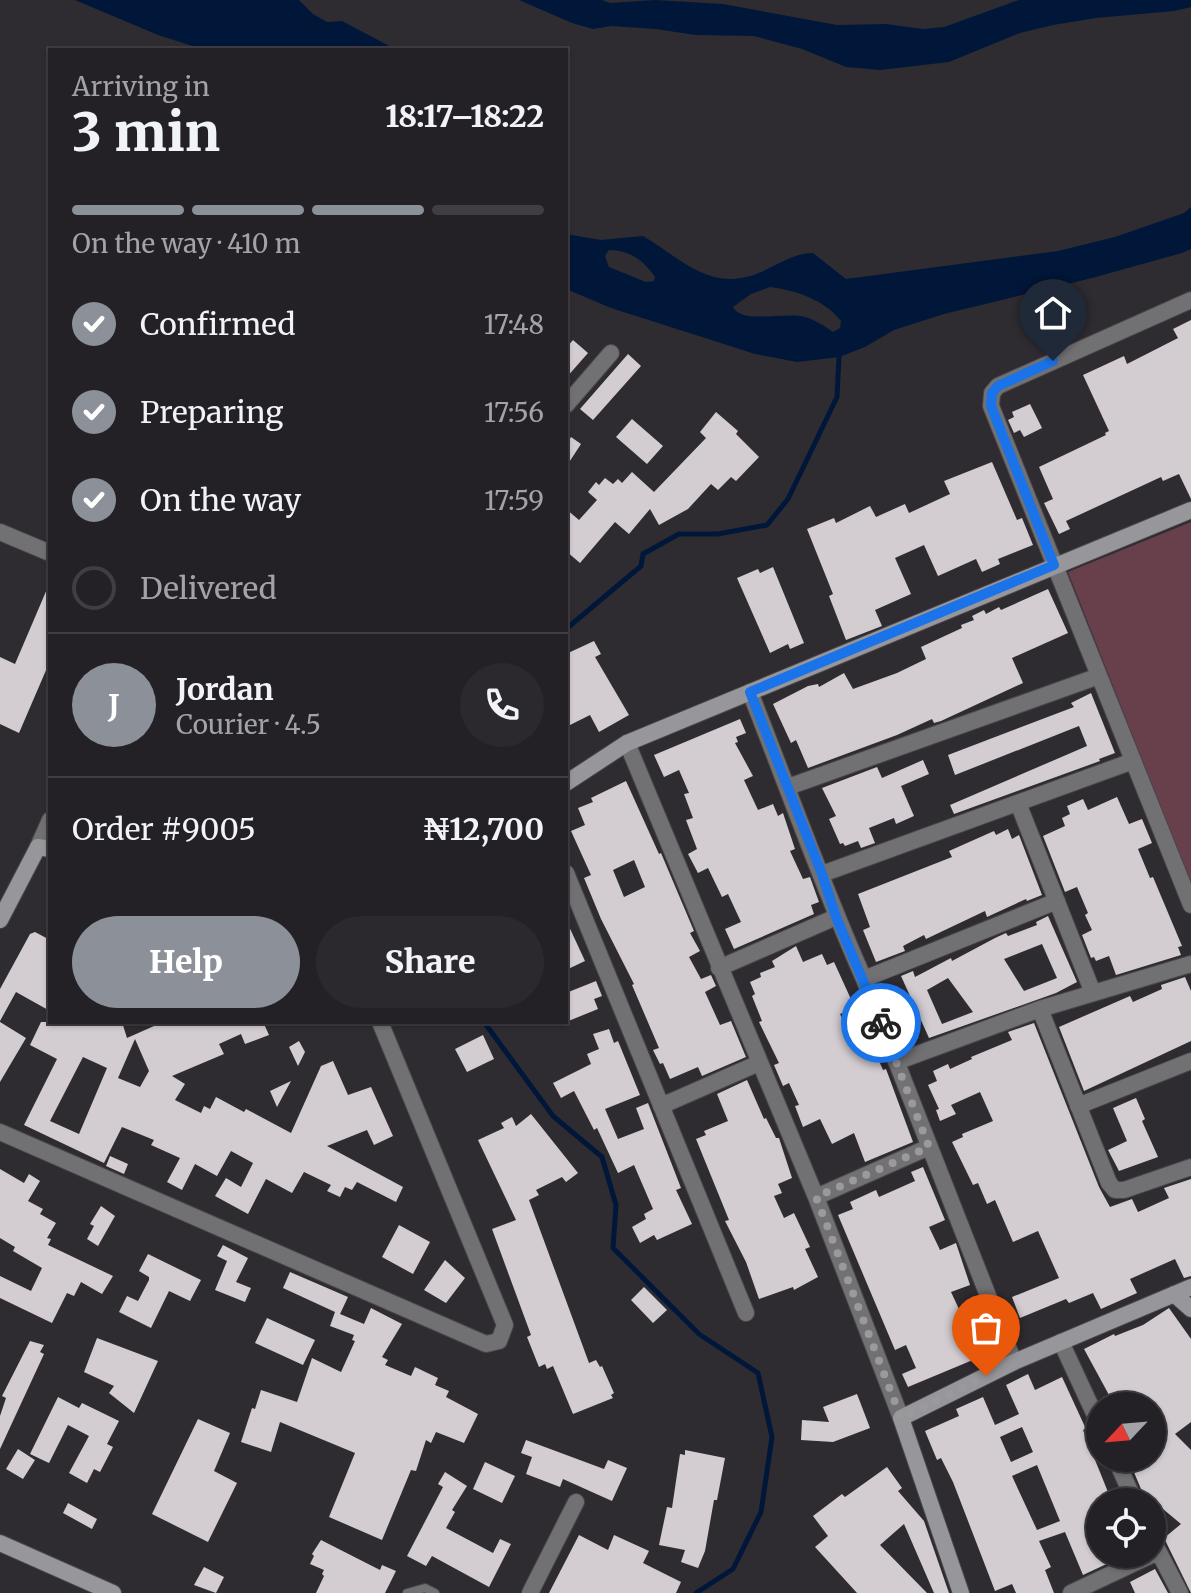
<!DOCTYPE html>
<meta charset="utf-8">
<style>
body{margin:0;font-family:Merriweather,serif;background:#2b292d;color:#f1f3f6;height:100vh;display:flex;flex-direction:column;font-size:30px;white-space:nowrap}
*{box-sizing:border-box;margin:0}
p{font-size:26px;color:#a3a3a7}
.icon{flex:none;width:44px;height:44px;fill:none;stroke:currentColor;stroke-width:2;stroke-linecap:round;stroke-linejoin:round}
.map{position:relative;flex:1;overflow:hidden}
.sheet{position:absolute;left:48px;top:48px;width:520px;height:976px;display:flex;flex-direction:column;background:#232125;border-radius:0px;box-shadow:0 2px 6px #0004,0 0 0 2px #403e42}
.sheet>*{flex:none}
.needle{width:52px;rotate:244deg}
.tools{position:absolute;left:1086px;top:1392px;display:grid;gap:16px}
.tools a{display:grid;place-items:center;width:80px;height:80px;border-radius:50%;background:#232125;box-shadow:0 2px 6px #0004,0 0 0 2px #403e42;font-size:40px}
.pin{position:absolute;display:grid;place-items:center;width:68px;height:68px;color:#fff;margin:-82px -34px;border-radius:50% 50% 50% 0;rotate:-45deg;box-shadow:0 0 8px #0007}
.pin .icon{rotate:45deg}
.courier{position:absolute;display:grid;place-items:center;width:80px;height:80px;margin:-40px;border:6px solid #1a73e8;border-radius:50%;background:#fff;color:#222;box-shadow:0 2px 10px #0007}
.overview em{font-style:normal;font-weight:800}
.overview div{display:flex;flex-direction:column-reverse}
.overview{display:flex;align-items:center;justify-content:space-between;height:136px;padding:0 24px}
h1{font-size:52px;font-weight:800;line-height:60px}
.bar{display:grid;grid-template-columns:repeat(4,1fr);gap:12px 8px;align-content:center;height:96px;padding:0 24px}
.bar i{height:10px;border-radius:6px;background:#403e42}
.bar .current{background:#8c9099}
.bar p{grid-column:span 4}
.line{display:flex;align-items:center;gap:20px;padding:0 24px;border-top:2px solid #403e42}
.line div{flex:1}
.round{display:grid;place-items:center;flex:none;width:84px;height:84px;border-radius:42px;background:#2b292d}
ol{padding:0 24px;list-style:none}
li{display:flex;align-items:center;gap:24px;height:88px}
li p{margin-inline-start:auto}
li .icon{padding:8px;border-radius:50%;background:#8c9099;color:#fff;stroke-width:4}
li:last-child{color:#a3a3a7}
li i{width:44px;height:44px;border:4px solid #403e42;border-radius:50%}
.cta{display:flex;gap:16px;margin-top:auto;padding:16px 24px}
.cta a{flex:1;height:92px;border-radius:48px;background:#8c9099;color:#fff;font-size:32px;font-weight:800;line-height:92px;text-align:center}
.cta a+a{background:#2b292d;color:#f1f3f6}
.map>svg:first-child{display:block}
.green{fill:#68404b}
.water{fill:#00173a;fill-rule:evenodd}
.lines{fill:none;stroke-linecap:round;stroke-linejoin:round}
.stream{stroke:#00173a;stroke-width:5}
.building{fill:#d3cdd1;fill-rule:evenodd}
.lane-casing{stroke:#4a474b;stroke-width:10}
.street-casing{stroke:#4a474b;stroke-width:18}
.secondary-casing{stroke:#4a474b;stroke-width:18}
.lane{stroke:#717174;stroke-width:8}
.street{stroke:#717174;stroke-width:16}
.secondary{stroke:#97979b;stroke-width:16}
.done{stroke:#9b999c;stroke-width:8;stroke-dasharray:0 14.4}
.route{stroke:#1a73e8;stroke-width:10}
</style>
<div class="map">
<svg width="1191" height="1593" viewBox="0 0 1191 1593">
<rect width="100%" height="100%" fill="#2f2c31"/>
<path class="green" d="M1191,522V880L1190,881L1068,572Z"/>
<path class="water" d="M75,0H299L313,14L327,22L342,21L397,50H205L158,35Z
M519,0H602L610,3L655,0L723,4L837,25L886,24L923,29L944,27L1019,0H1191V7L1174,11L1096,18L1053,25L1020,33L949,62L880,70L846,67L802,49L754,36L695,35L656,29L612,26L593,29L572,23Z
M1191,207V249L1182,253L1092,278L944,314L894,330L865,347L839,357L797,362L755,354L705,338L611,308L566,289V234L601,240L643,236C682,259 712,294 761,272C777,265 794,253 813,253L846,279L1058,251L1115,237L1184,213ZM609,250C630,250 644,261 655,277L654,281L646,282L609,267L605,256ZM770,287C795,290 825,300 841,321L840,328L833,332C825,326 815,320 805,317C786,311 742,325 733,307L751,294Z"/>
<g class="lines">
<path class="stream" d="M566,629L641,566L643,554L679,534H718L767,525L788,499L837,397L839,357L837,353
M484,1022L553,1116L602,1157L616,1205L613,1248L699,1334L758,1373L772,1437L761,1512L733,1569L696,1593"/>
</g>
<path class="building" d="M1191,320V499L1179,474L1163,481L1161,477L1066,521L1070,529L1059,534L1044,503L1053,499L1039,467L1106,435L1105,433L1109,431L1083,375L1124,356L1127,364L1178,338L1173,329Z
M573,340L588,353L566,378V348Z
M628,354L641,366L593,420L580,409Z
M1030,404L1042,428L1024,437L1020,430L1014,433L1008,420L1014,417L1012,412Z
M716,412L738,431L736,434L759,457L736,481L731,477L718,490L711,484L688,509L659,525L650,509L629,534L615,522L580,563L566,551V509L579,520L597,500L588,492L596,482L599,485L605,478L613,484L618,479L622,483L632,472L654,492L706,438L700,432Z
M632,419L663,446L647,464L616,437Z
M571,437L581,444L566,467V445Z
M992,462L1017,520L1022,518L1033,545L998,559L1000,564L982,572L976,559L938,576L924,545L895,558L911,594L875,610L882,626L846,640L829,596L833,594L807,529L834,518L836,523L870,506L876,517L905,504L909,513L950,494L944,481Z
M773,567L804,643L790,649L788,644L770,653L737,578L758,569L760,573Z
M50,582V661L19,733L0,724V657L15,664Z
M1048,589L1068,633L1012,658L1023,683L941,721L934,723L932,719L897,735L808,768L796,740L791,743L773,704L808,686L818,684L819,687L844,673L853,689L897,673L926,659L921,647L962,628L961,625L974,620L972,616L984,610L986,614L999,607L1001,610Z
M594,641L601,654L595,657L629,715L599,732L590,715L566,727V654Z
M1091,693L1115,753L1099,759L1100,761L954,814L950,805L1087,746L1079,726L955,775L948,755L1074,707L1071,703Z
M740,719L746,733L736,737L738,742L735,743L753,776L744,780L758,810L773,804L778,816L783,813L795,849L790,851L803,879L810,877L819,902L811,905L814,914L734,949L725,929L741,922L728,894L722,897L708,868L698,873L688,854L697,849L686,820L693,818L684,794L689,793L679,770L664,777L654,755Z
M923,760L929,774L901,786L914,816L896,824L894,818L869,828L875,843L861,848L858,841L845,846L843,843L840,844L829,819L836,816L822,788L877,767L882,778Z
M626,781L659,854L661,853L694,931L690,933L700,951L689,957L701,979L711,975L716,986L705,992L720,1025L731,1021L746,1057L702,1076L698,1067L670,1079L663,1063L660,1064L653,1050L659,1048L632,985L634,984L601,919L584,878L591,875L571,831L585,825L578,808L593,802L591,798ZM634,860L645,887L624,897L613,870Z
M1117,797L1129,824L1142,819L1152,843L1138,849L1150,878L1153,877L1182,946L1178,947L1181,955L1116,975L1109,956L1096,961L1094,957L1091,958L1082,935L1092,930L1085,915L1088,913L1077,887L1065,892L1043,836L1065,826L1062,818L1070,814L1067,806L1083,799L1088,810Z
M1008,829L1012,839L1019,835L1042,895L1027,901L1026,899L987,917L985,911L926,939L924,935L903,946L905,951L876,962L863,930L870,927L858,894L952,857L949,851L994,831L996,835Z
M1048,916L1077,982L1056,993L929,1038L901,976L913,971L915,977L951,958L952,961L995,938L1006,933L1008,936L1037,925L1036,922ZM1042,944L1057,978L1024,991L1004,959ZM948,978L973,1012L942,1024L927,990Z
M566,920L585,961L566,970Z
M35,932L50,940V1011L16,992L0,1021V989L30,934Z
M796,946L803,962L822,954L827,965L834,962L855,1008L840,1014L855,1044L869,1038L883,1070L886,1069L913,1142L865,1162L854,1133L832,1144L820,1119L803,1127L795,1106L799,1105L789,1083L783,1086L774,1065L779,1063L759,1022L762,1021L752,996L755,994L750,982L761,977L760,973L775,967L772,961Z
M1185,977L1191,991V1041L1084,1091L1059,1027L1130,996L1133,1002L1162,989L1161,985Z
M596,981L602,996L594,999L598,1009L566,1022V993Z
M0,1022L26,1038L0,1082Z
M41,1022H122L127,1038L154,1026L152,1022H268L264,1024L269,1035L245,1044L241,1034L219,1044L224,1054L172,1076L185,1084L175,1100L201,1113L204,1106L210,1109L216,1097L244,1112L246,1109L291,1133L321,1066L333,1061L348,1095L371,1087L393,1136L374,1145L367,1130L327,1146L403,1187L396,1202L357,1182L352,1190L345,1187L340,1197L327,1191L331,1185L304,1172L292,1193L266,1179L248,1214L215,1196L226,1178L241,1187L253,1163L231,1151L217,1176L195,1164L182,1190L167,1182L180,1158L151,1145L154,1140L122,1127L104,1163L24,1125L57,1059L30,1045ZM135,1039L149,1071L140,1087L118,1078ZM83,1057L107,1068L79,1134L50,1121Z
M1034,1023L1099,1187L1110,1207L1132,1199L1138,1212L1169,1198L1164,1188L1191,1179V1276L1184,1278L1175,1259L1130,1279L1137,1293L1101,1309L1093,1293L1069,1303L1066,1299L1020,1318L1012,1297L1059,1278L1038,1231L1013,1242L995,1200L987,1204L978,1183L973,1185L952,1142L963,1137L962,1134L993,1121L980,1092L951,1105L956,1114L940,1121L936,1110L939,1109L928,1085L937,1081L933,1071L948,1064L950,1069L972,1059L971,1057L1012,1040L1008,1032Z
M609,1029L614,1043L618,1041L640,1095L605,1109L618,1139L644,1129L636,1108L648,1103L681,1188L676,1190L692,1224L657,1240L654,1235L640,1243L632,1227L646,1219L644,1214L653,1209L634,1165L618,1173L597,1128L594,1130L574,1091L561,1098L553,1083L591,1064L587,1054L599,1049L593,1034Z
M483,1035L494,1059L467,1072L455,1049Z
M299,1041L305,1052L298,1066L289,1047Z
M747,1080L764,1119L766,1118L776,1138H779L792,1178L778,1184L782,1193L774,1196L784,1218L794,1213L810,1247L805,1249L818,1277L794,1290L793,1287L759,1299L746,1262L725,1221L729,1220L696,1139L706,1135L704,1131L728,1121L717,1094Z
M291,1081L277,1107L270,1091Z
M1136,1098L1145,1119L1142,1121L1158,1157L1119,1171L1108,1150L1127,1141L1113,1108Z
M531,1114L578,1173L566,1182L562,1177L536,1190L539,1195L529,1200L589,1363L596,1360L600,1367L602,1366L614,1393L611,1395L613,1398L573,1414L553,1366L547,1369L545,1364L539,1367L527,1337L531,1335L492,1229L516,1220L478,1140L504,1128L501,1123L512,1117L516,1126Z
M110,1156L128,1164L124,1174L106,1166Z
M923,1167L945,1220L929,1227L940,1250L956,1243L970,1285L951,1292L974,1341L985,1336L992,1352L908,1387L902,1374L916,1368L906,1345L895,1350L838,1215L853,1209L850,1202L876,1190L879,1197L915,1181L911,1172Z
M0,1169L24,1183L29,1174L40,1181L28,1201L43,1209L40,1214L56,1223L47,1238L51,1239L48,1245L113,1276L102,1294L81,1282L74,1296L67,1293L52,1323L0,1298V1276L31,1291L42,1268L13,1251L15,1247L0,1238Z
M101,1206L115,1216L98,1246L87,1239L94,1226L90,1224Z
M399,1225L430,1242L413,1274L382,1257Z
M223,1245L248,1258L236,1282L251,1288L245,1302L215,1290L227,1261L217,1256Z
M148,1254L201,1280L190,1301L169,1291L151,1328L119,1312L127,1296L138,1301L149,1280V1277L139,1271Z
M445,1260L465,1278L446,1303L424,1290Z
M290,1272L348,1297L340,1314L364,1324L371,1308L402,1324L382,1357L388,1360L385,1365L411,1376L415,1367L438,1378L435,1385L449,1391L446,1397L478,1414L464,1443L436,1432L431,1443L426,1440L416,1471L411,1470L382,1540L329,1517L355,1453L280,1422L271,1452L241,1442L252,1408L255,1409L261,1390L297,1402L312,1358L341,1372L355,1341L352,1340L354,1335L330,1326L335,1312L283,1288Z
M644,1287L667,1310L653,1323L631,1300Z
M1169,1308L1191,1339V1422L1175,1434L1191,1450V1593L1164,1538L1181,1524L1151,1499L1146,1501L1131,1465L1154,1459L1165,1444L1152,1421V1406H1115L1084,1349L1114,1334L1115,1336L1143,1325Z
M267,1318L315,1340L303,1365L255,1343Z
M97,1338L158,1361L134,1413L109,1393L114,1386L84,1372Z
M30,1341L44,1345L40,1352L44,1354L0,1449V1416L6,1398L2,1396Z
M1028,1374L1035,1390L1062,1377L1086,1429L1083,1430L1112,1502H1100V1554H1128L1083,1575L1065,1532L1039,1541L1051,1567L1045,1570L1054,1593H1016L1012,1584L995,1591L953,1482L941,1458L937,1460L925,1431L959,1416L956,1409L983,1397L995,1425L1019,1414L1006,1385ZM1022,1427L1033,1452L1011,1462L1000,1437ZM1037,1465L1060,1521L1037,1530L1012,1476Z
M857,1394L870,1428L833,1442L801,1440L802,1420L829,1422L823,1407Z
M58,1397L79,1408L82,1403L119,1421L107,1444L113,1447L100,1472L94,1469L87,1483L69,1473L89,1436L68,1425L49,1463L30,1454Z
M198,1419L230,1433L214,1471L237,1483L208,1542L152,1514Z
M526,1440L604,1469L608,1460L627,1468L612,1501L563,1479L560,1487L526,1474L532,1457L521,1453Z
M18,1449L35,1460L23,1479L6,1469Z
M685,1450L725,1458L717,1500H714L705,1551L698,1568L681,1562L685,1550L659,1545L667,1507L672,1508L680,1454L685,1455Z
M485,1462L515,1476L502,1503L473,1489Z
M887,1467L902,1488L898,1491L924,1521L949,1593H934L904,1524L880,1545L927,1593H857L815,1547L828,1536L813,1516L842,1494L845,1497Z
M445,1472L467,1486L452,1510L455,1512L446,1528L493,1553L500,1539L511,1544L489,1587L432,1556L426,1566L407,1556L443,1487L438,1484Z
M68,1503L97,1519L92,1529L63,1513Z
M579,1535L608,1550L614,1535L649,1551L643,1563L681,1582L676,1593H549Z
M321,1540L380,1570L382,1565L396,1571L385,1593H316L324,1576L322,1574L324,1570L310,1564L314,1556L312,1554Z
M204,1567L224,1577L216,1593L194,1585Z
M1155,1569L1168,1593H1135L1130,1582Z"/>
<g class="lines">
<defs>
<path id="lane" d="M407,1593L425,1588L435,1593"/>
<path id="street" d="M1191,300L998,386L992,393L991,406L1191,905
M566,405L611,353
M0,532L50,553
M750,692C788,788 822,885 864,979L1014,1362
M627,743L816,1197L901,1418
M788,787L1099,676
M1018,803L1093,993
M38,847L50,820
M566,873L746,1313
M822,874L1133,761
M719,968L836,917
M864,979L1057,901
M1040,1009L1109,1183L1115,1190H1124L1191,1167
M896,1062L1040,1009L1191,964
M661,1106L759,1063
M1078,1106L1191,1061
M0,1132L486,1344L499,1341L505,1325L380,1022
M816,1197L929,1147
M1061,1342L1100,1426
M1115,1458L1135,1502
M1152,1539L1180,1593
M530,1593L576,1502
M1071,1593L1158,1552"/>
<path id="secondary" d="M566,783L627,743L1191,510
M0,920L38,847L50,849
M1174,1294L1191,1309
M0,1543L113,1593
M961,1593L901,1418L1014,1362L1191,1287"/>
</defs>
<use href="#lane" class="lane-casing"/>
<use href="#street" class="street-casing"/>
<use href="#secondary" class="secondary-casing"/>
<use href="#lane" class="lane"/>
<use href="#street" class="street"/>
<use href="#secondary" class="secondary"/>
</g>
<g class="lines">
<path class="done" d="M881,1023L929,1147L816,1197L901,1418L986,1376"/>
<path class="route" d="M881,1023L836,917L822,874L750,692L1054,565L991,406L992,393L998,386L1053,361"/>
</g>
</svg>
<div class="tools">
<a><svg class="needle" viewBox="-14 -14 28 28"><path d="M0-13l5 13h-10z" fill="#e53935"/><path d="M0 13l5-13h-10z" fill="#a3a3a7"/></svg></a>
<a><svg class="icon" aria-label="locate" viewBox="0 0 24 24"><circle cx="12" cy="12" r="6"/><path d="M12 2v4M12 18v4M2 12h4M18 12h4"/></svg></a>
</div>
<div class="pin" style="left:986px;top:1376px;background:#ea580c"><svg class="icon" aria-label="bag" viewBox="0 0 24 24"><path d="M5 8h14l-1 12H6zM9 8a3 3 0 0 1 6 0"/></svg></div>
<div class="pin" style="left:1053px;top:361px;background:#1f2937"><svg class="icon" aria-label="home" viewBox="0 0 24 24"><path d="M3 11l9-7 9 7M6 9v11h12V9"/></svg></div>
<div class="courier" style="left:881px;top:1023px"><svg class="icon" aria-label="bike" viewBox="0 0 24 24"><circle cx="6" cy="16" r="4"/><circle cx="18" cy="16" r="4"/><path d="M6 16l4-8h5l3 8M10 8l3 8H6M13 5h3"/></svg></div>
<section class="sheet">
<div class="overview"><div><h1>3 min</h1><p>Arriving in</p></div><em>18:17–18:22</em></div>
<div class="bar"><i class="current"></i><i class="current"></i><i class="current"></i><i></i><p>On the way · 410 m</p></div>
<ol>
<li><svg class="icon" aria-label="check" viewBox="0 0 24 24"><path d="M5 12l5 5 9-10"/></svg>Confirmed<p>17:48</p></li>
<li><svg class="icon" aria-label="check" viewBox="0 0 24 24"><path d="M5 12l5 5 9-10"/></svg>Preparing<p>17:56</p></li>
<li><svg class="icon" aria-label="check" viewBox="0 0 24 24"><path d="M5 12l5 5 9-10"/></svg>On the way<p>17:59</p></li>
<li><i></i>Delivered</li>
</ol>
<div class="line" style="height:144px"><b class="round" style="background:#8c9099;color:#fff">J</b><div><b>Jordan</b><p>Courier · 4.5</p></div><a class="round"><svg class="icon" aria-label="phone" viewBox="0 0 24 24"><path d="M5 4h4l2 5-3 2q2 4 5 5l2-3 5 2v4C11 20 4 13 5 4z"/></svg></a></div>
<div class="line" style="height:104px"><div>Order #9005</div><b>₦12,700</b></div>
<div class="cta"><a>Help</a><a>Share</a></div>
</section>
</div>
